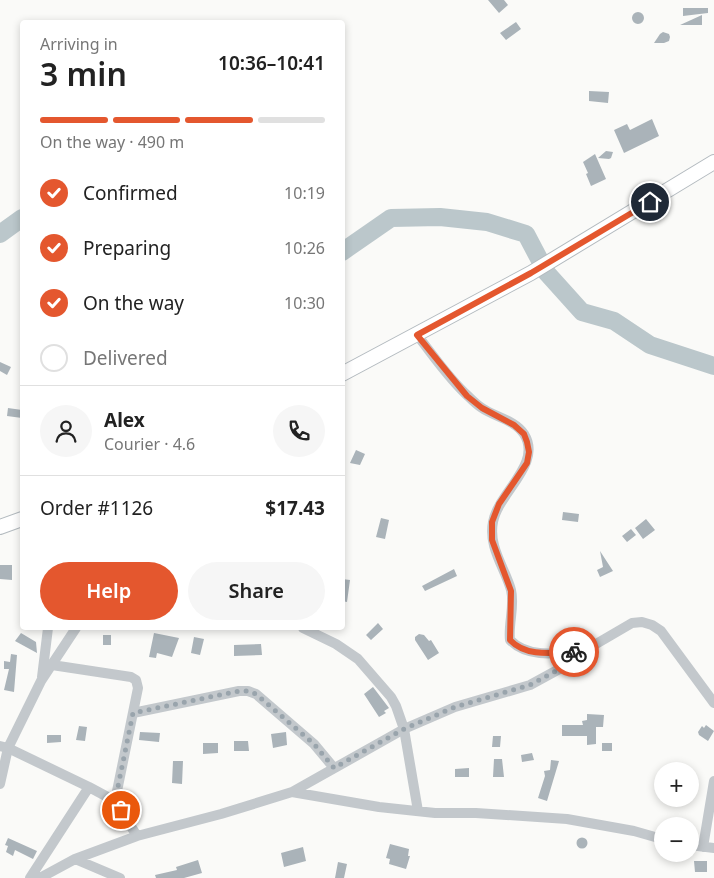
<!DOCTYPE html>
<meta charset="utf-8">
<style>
body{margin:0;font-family:"Noto Sans",sans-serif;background:#f6f6f6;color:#222;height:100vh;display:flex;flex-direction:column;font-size:19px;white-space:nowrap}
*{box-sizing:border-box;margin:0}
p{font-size:16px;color:#767676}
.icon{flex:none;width:28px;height:28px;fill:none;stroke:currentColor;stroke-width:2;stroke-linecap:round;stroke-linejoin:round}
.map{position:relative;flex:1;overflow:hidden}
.sheet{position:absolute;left:20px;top:20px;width:325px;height:610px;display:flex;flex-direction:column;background:#fff;border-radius:5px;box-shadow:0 2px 8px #0003}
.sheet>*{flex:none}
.controls{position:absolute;left:654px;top:762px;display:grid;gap:10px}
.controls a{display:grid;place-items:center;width:45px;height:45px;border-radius:50%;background:#fff;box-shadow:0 2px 8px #0003;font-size:25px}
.pin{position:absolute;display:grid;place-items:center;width:42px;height:42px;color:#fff;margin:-21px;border:2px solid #fff;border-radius:50%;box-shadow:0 1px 5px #0007}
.courier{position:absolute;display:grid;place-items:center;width:50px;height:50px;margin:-25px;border:4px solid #e4572e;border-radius:50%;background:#fff;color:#222;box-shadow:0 1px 6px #0007}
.summary em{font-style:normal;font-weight:600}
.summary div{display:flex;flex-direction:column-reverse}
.summary{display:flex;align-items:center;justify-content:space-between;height:85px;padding:0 20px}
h1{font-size:32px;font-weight:600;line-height:38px}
.bar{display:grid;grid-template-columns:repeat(4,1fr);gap:8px 5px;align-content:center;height:60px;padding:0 20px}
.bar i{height:6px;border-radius:4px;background:#e0e0e0}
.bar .current{background:#e4572e}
.bar p{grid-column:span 4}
.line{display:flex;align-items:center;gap:12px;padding:0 20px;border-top:1px solid #e0e0e0}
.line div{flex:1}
.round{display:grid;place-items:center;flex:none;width:52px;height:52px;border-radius:26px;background:#f6f6f6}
ol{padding:0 20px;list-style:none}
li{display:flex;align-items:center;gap:15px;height:55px}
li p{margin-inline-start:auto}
li .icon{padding:5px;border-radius:50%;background:#e4572e;color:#fff;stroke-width:4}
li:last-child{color:#767676}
li i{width:28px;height:28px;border:2px solid #e0e0e0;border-radius:50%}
.action{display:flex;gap:10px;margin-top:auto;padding:10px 20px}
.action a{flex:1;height:58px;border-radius:30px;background:#e4572e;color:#fff;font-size:20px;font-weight:600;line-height:58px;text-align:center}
.action a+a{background:#f6f6f6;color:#222}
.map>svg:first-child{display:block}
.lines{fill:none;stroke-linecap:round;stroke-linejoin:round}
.river{stroke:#bbc7cb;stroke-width:18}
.building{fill:#aab3b9}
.secondary-casing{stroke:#b3babf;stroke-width:16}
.street{stroke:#c3c8cc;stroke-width:10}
.secondary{stroke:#fff;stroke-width:14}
.done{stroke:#99a4ac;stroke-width:5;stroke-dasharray:0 9}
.route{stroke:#e4572e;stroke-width:6}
</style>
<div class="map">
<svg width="714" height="878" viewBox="0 0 714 878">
<rect width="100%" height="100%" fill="#fafaf8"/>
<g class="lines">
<path class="river" d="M0,234L22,218
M342,252L391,218L440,217L487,222L526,234L546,272L582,312L614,321L650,345L714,366"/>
</g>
<path class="building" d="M488,0H504L508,5L499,13Z
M683,8H708V13L683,16Z
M632 18a6 6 0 1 1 12 0a6 6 0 1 1-12 0Z
M702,15V25H680Z
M516,22L521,29L506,40L500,33Z
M663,32L669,34L670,37L669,41L664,43H654L660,34Z
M589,91L609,92L608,103L589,101Z
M652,119L659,136L624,153L614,130L627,124L630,130Z
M606,151L613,152L611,158L609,159L598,158Z
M595,154L606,179L591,186L586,174L588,173L583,162Z
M0,362L11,367L7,375L0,371Z
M8,408L22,410V418L7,416Z
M356,450L365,454L360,465L350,463Z
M563,512L579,514L578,522L562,520Z
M381,518L389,520L385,539L376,537Z
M646,519L655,530L643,539L635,528Z
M631,529L636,535L627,542L622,536Z
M600,551L613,571L600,577L597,570L603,567Z
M0,565H12V580L0,579Z
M454,569L457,576L425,591L422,586Z
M342,579L350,580L347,602L342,601Z
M378,623L383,629L371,640L366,635Z
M21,633L36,642L37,653L15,641Z
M154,633L179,638L172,657L157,653L156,658L149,657Z
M419,634L424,635L429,641L431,640L439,653L428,660L415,640V637Z
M103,635H111V645H103Z
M194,637L204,639L200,655L191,653Z
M261,644L262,655L234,656V645Z
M11,654L17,655L14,692L4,690L9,669H4V661L10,662Z
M373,687L389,708L384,711L386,713L379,717L364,694Z
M587,714L604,715L603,727H596V744L587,745V736H562V725H583L582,721L587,720Z
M706,725L714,731L708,741L699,735L698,732L702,726L704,728Z
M79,726L87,727L85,741L76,740Z
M140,732L160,733L159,742L139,740Z
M286,732L287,745L273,748L271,734Z
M47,735H61V742L47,743Z
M493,736H501L500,747H492Z
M234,741H248L249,751H234Z
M203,743H218V753L203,754Z
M602,743H612V751H602Z
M532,753L534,760L522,762L521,755Z
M494,759H502L504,777H493Z
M551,760L559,761L547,801L538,798L545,776L544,771L550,770Z
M173,761H183L182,784L172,783Z
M469,768V777H455V769Z
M576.5 843a5.5 5.5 0 1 1 11 0a5.5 5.5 0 1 1-11 0Z
M8,838L37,851L33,859L15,850L13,856L6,852L8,846L5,845Z
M390,844L409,849L408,856H410L406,869L389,864L390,859L386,858Z
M303,847L306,861L284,867L281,853Z
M198,860L202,873L184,878H156L155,875L177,870L176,867Z
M694,861H707V872H695Z
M338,862L347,864L344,878H335Z"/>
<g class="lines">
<defs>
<path id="secondary" d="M342,374L531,273L714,162
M0,527L22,519"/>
</defs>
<use href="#secondary" class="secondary-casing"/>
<path class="street" d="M417,335C433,355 449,379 468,396C472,400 477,405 482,408C495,417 515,420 524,434C543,464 498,493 493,522C488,547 505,568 511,590C515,606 508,624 510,640C528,659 559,653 583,651
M303,628L336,644L358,659L391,697L396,706L404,729L455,707L530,685L563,667L584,651L632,623L642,622L652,625L661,631L714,703
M52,665L131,677L136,680L138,688L115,801
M42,677L48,628
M133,713L239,691H248L256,694L314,744L334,768
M0,746L8,748L89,787L30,878
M0,784L8,748L41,681L76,628
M89,787L115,801L137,836
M292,792L404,729L418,811
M690,845L714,848
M703,847L714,781
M75,859L120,878
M40,878L75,859L137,836L221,814L292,792L379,807L435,813H476L567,819L634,831L662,839"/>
<use href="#secondary" class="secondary"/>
</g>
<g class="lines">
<path class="done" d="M121,810L115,801L133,713L239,691H248L256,694L314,744L334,768L404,729L455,707L530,685L563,667L584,651L574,652"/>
<path class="route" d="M574,652C552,653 526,657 510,640L511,591L492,540V522L499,504L527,463L529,452L527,442L524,434L514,425L482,408L467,396L417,335L531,273L650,202"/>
</g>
</svg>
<div class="controls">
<a>+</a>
<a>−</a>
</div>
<div class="pin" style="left:121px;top:810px;background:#ea580c"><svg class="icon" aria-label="bag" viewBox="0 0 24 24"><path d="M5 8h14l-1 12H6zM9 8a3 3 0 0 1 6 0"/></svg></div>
<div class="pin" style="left:650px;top:202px;background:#1f2937"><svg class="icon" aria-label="home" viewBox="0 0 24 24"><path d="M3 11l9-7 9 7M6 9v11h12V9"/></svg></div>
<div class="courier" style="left:574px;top:652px"><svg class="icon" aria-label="bike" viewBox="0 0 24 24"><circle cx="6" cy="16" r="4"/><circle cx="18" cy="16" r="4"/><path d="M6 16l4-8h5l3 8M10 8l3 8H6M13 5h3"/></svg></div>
<section class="sheet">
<div class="summary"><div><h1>3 min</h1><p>Arriving in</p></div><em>10:36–10:41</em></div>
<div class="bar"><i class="current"></i><i class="current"></i><i class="current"></i><i></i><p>On the way · 490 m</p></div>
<ol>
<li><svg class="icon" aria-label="check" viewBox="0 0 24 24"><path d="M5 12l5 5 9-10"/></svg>Confirmed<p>10:19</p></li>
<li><svg class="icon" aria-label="check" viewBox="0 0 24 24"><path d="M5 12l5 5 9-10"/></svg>Preparing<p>10:26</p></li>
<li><svg class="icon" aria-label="check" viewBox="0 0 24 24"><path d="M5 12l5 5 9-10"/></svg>On the way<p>10:30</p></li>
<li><i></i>Delivered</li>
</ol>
<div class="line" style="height:90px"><a class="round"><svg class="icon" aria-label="person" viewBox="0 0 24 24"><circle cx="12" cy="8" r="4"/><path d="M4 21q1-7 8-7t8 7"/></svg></a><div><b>Alex</b><p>Courier · 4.6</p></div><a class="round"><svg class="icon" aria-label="phone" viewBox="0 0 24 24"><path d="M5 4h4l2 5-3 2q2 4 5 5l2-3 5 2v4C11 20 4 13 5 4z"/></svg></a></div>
<div class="line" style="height:65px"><div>Order #1126</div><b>$17.43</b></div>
<div class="action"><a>Help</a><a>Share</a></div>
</section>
</div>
